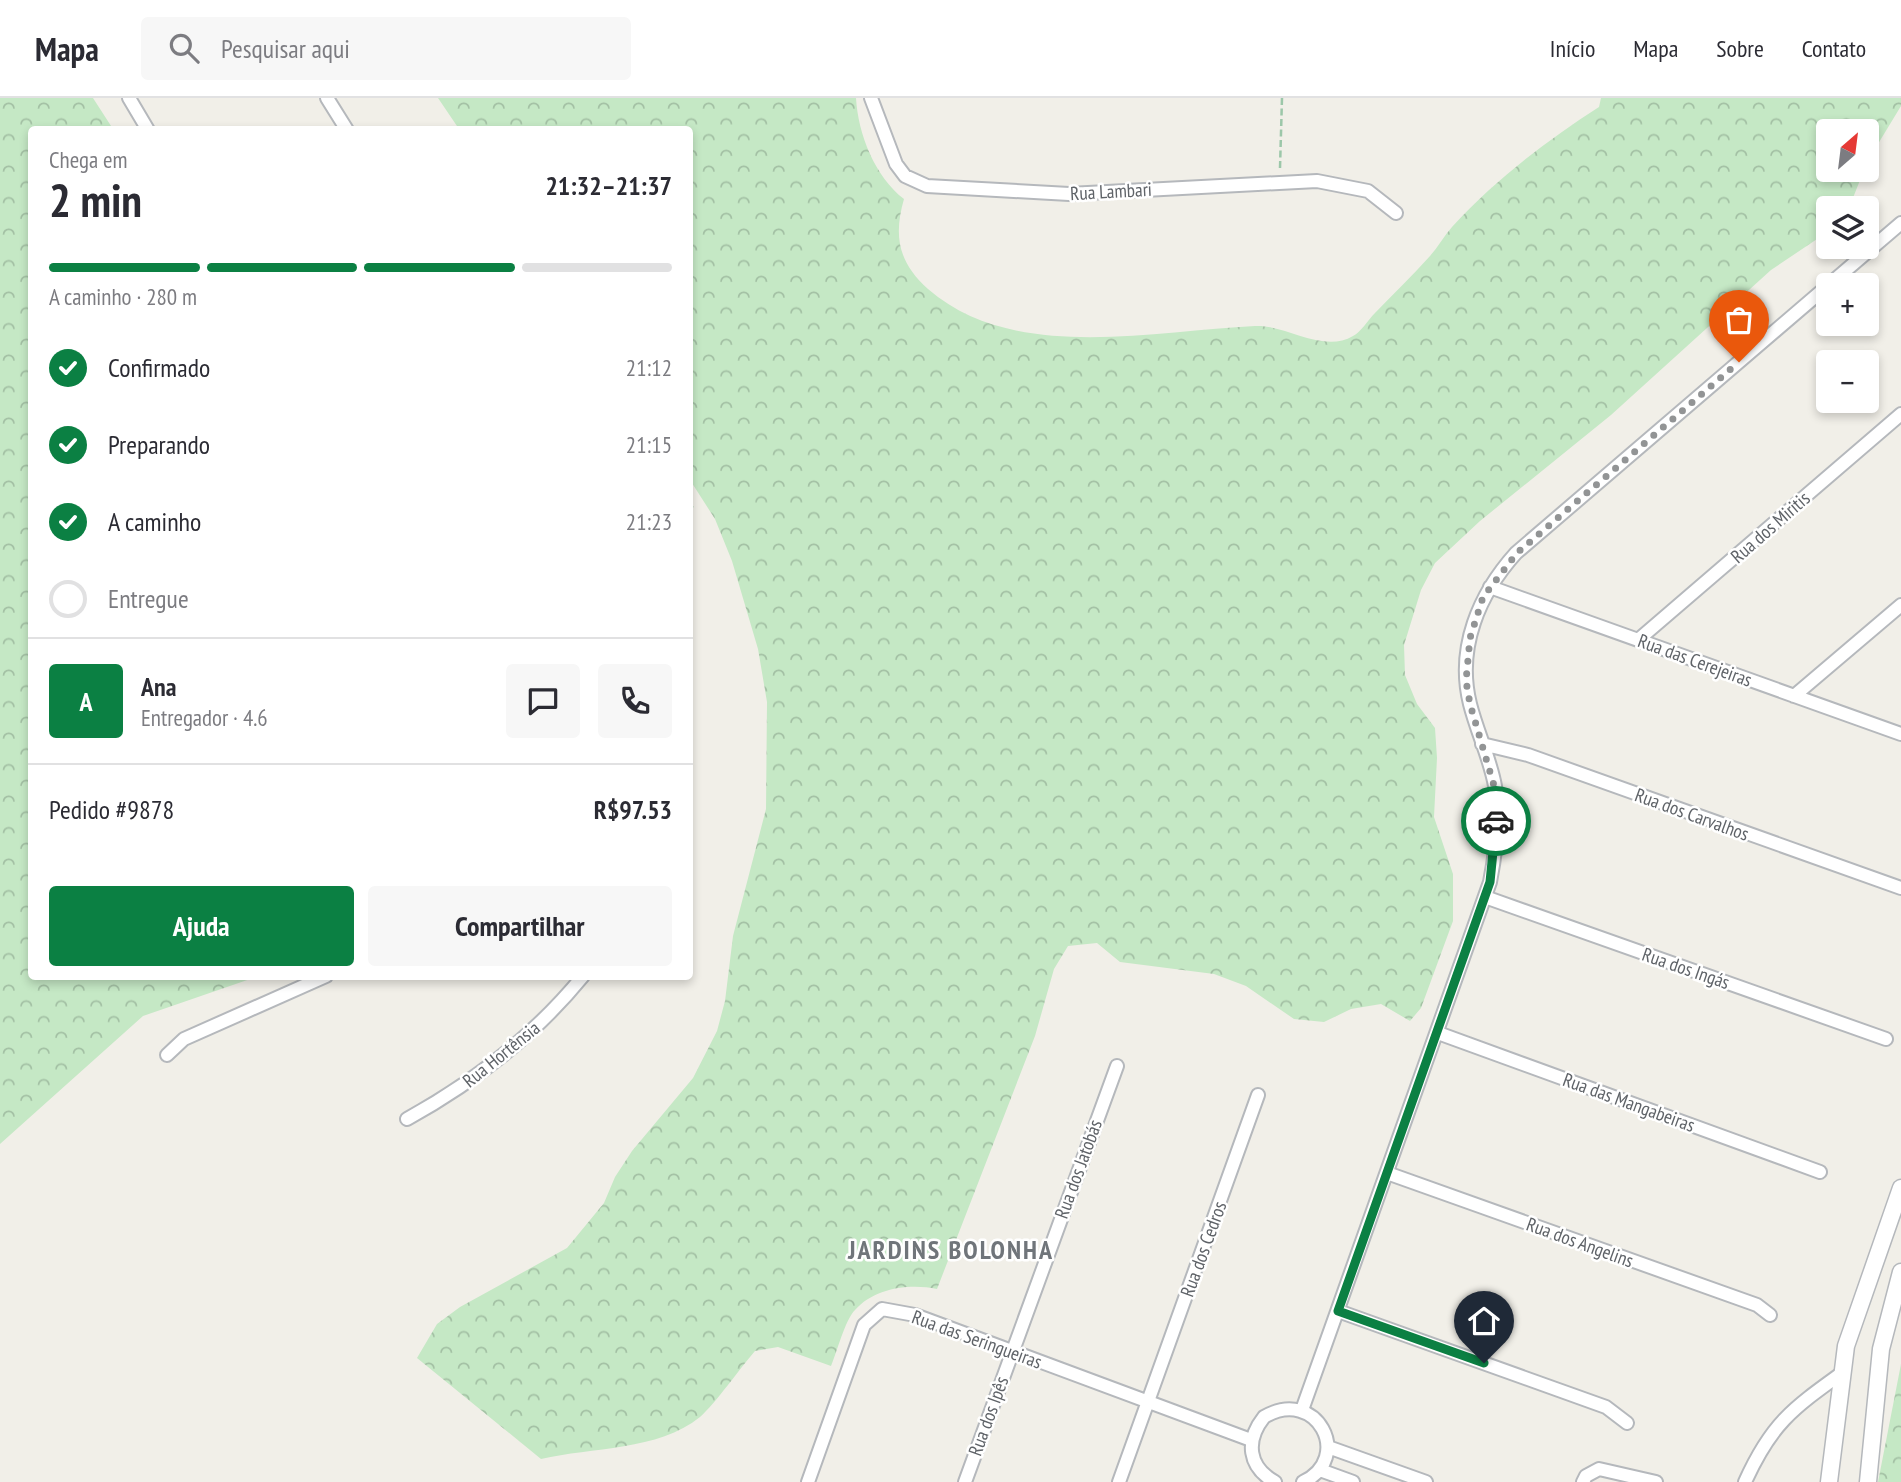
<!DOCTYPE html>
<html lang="pt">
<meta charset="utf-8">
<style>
body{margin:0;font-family:"PT Sans Narrow",sans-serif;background:#f7f7f7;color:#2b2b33;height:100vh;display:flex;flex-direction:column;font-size:26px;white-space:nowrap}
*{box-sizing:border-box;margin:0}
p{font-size:23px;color:#7c7c81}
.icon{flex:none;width:38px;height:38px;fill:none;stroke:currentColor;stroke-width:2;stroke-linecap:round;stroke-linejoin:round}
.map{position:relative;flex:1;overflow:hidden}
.panel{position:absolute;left:28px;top:28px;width:665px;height:854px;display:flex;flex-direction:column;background:#fff;border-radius:7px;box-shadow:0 4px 10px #0003}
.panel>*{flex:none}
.needle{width:46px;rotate:28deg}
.fabs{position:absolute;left:1816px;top:21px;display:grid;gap:14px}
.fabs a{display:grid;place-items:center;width:63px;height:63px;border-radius:7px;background:#fff;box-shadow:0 4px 10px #0003;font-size:35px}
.pin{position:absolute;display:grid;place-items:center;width:60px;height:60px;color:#fff;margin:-72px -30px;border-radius:50% 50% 50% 0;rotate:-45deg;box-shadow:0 0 7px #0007}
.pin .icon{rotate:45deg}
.courier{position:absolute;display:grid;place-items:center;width:70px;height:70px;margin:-35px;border:5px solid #0b8043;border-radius:50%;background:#fff;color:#222;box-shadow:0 2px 9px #0007}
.headline em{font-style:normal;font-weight:800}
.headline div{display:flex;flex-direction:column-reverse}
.headline{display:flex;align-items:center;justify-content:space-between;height:119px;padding:0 21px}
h1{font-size:46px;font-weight:800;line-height:52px}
.bar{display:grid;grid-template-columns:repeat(4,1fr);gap:10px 7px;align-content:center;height:84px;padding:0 21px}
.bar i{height:9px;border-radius:5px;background:#e1e1e2}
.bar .on{background:#0b8043}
.bar p{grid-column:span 4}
.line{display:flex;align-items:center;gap:18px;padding:0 21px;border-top:2px solid #e1e1e2}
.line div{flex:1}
.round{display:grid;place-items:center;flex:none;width:74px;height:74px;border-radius:7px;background:#f7f7f7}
ol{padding:0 21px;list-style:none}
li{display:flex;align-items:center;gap:21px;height:77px}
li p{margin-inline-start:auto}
li .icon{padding:7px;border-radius:50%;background:#0b8043;color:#fff;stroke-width:4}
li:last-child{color:#7c7c81}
li i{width:38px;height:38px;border:4px solid #e1e1e2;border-radius:50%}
.primary-button{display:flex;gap:14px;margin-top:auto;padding:14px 21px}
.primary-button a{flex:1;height:80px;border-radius:7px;background:#0b8043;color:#fff;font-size:28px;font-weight:800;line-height:80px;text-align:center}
.primary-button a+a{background:#f7f7f7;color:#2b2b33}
header{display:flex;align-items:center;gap:42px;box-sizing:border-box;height:98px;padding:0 35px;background:#fff;border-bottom:2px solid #e1e1e2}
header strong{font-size:33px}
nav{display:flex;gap:38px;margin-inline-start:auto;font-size:24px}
.search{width:490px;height:63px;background:#f7f7f7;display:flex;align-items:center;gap:18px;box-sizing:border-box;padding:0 24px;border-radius:7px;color:#7c7c81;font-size:26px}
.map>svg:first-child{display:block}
.forest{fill:url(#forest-crowns)}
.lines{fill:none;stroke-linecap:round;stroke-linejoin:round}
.minor-casing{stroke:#b5b8bc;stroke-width:16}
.tertiary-casing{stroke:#b5b8bc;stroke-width:19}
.path{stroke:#9cc7a9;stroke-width:2.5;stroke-dasharray:7 3.5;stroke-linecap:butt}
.minor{stroke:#fff;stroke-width:12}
.tertiary{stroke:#fff;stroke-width:16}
.done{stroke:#929495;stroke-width:7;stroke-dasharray:0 12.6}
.route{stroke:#0b8043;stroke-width:9}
.labels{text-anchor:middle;stroke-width:5;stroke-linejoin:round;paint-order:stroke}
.street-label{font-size:19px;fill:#5f6368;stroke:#fff}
.district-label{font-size:26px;font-weight:bold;letter-spacing:2px;fill:#70757a;stroke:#fff}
</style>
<header>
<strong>Mapa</strong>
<div class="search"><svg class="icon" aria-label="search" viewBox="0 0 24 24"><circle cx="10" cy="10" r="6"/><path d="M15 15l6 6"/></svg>Pesquisar aqui</div>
<nav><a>Início</a><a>Mapa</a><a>Sobre</a><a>Contato</a></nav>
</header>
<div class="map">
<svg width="1901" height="1384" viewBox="0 0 1901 1384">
<defs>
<pattern id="forest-crowns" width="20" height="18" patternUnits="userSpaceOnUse" patternTransform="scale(1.75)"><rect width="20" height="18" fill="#c5e8c5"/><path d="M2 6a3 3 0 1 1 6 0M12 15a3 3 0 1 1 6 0" fill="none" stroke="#a3c0a4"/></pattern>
</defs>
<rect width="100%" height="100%" fill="#f1efe8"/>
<path class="forest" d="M0,0H93L113,31L32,32V878L256,879L143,918L0,1046Z
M438,0H856C858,36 875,79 904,101C893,139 899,165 928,191C1013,265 1151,233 1255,228C1285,226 1323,256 1353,238C1361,234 1368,222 1375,215C1393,196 1412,178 1430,158C1438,149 1444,138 1452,129C1495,82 1546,43 1599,9L1601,0H1901V8L1867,64V33H1829V72H1864L1849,110H1829V133L1771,172L1611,317L1480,423L1435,465L1421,492L1404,547L1405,577L1417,606L1435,630L1437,660L1434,719L1453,776V823L1421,910L1410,923L1381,906L1351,911L1324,924L1294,921L1246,888L1214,876L1120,864L1097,845L1068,848L1054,871L1035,938L937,1191C910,1185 874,1190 855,1212C845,1222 837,1254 831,1268L778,1249L755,1253C740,1270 716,1305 700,1319C658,1353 592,1349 541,1361L417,1260L437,1226L460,1209L567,1150L604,1105L615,1079L632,1053L693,980L717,933L725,903L733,838L766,711L767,604L758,551L732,463L715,421L690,382V32L459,31Z
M1901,1266V1384H1878Z"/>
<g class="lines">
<defs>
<path id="minor" d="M129,0L148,32
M327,0L347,32
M871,0L896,66L905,78L927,88L1069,96L1317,83L1368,93L1396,115
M1490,489L1901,636
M1638,542L1901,316
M1794,598L1901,507
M1482,646L1528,657L1901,790
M1485,799L1886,941
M1438,935L1820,1074
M167,957L184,941L326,878
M407,1021C474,984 534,938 583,878
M1387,1075L1757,1207L1770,1217
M1338,1213L1606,1309L1627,1325
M1302,1312L1490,784C1496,753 1500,719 1495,688C1490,660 1477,634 1470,606C1456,550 1479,496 1516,455L1901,125
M1328,1349L1426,1384
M1320,1372L1353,1384
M808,1384L864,1227L882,1211L915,1217L1251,1342
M965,1384L1117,968
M1119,1384L1258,997
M1275,1384C1248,1369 1245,1343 1264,1319C1317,1288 1354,1360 1303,1384
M1583,1384L1586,1378L1599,1371L1656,1384
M1745,1384C1771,1326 1792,1311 1842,1275"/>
<path id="tertiary" d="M1829,1384L1846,1248L1901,1090
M1868,1384L1881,1251L1901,1174"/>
</defs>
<use href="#minor" class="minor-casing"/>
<use href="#tertiary" class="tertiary-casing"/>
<path class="path" d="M1280,70L1282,0
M690,410L693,408"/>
<use href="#minor" class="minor"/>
<use href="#tertiary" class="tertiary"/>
</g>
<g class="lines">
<path class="done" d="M1496,723L1495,691L1470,606L1466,583L1470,540L1483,499L1517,455L1739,264"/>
<path class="route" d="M1484,1265L1338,1213L1490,784L1496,723"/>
</g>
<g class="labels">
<g class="street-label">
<text transform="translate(1111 93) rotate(-3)" y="7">Rua Lambari</text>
<text transform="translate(1770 429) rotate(-41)" y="7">Rua dos Miritis</text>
<text transform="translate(1695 562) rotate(20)" y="7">Rua das Cerejeiras</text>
<text transform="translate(1692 716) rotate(20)" y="7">Rua dos Carvalhos</text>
<text transform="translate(1686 870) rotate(19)" y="7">Rua dos Ingás</text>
<text transform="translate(501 956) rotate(-39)" y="7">Rua Hortênsia</text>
<text transform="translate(1629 1004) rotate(20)" y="7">Rua das Mangabeiras</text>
<text transform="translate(1078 1071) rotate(-70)" y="7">Rua dos Jatobás</text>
<text transform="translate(1580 1144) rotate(20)" y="7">Rua dos Angelins</text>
<text transform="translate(1203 1151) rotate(-70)" y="7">Rua dos Cedros</text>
<text transform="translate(977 1241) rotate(20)" y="7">Rua das Seringueiras</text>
<text transform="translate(988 1318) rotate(-70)" y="7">Rua dos Ipês</text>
</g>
<g class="district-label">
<text x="951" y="1161">JARDINS BOLONHA</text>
</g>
</g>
</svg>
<div class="fabs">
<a><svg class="needle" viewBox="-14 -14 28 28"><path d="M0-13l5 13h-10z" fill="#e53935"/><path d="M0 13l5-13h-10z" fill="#7c7c81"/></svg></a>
<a><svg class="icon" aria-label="layers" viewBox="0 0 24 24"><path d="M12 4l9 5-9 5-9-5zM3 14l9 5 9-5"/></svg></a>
<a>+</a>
<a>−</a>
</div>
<div class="pin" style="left:1739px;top:264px;background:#ea580c"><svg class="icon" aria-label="bag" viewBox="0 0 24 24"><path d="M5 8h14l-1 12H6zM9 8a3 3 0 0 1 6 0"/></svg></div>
<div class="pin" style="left:1484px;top:1265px;background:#1f2937"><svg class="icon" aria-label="home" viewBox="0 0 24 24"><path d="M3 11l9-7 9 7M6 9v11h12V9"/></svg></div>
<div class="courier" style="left:1496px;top:723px"><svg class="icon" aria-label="car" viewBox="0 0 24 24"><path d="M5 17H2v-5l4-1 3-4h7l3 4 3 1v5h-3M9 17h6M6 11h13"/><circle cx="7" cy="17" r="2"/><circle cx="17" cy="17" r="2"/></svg></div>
<section class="panel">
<div class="headline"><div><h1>2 min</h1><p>Chega em</p></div><em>21:32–21:37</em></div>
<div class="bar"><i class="on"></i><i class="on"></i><i class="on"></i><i></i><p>A caminho · 280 m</p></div>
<ol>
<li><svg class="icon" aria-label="check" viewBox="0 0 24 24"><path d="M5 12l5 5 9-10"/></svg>Confirmado<p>21:12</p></li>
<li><svg class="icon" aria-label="check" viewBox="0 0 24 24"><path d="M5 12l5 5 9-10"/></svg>Preparando<p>21:15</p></li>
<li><svg class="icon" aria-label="check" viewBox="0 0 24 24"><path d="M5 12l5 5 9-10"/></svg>A caminho<p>21:23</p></li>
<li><i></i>Entregue</li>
</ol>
<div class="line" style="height:126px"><b class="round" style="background:#0b8043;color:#fff">A</b><div><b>Ana</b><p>Entregador · 4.6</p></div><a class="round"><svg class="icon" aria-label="chat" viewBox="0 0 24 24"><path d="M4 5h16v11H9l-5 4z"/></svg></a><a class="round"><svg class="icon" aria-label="phone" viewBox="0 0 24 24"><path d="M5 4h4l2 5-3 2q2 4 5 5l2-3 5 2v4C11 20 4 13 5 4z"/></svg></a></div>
<div class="line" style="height:91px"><div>Pedido #9878</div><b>R$97.53</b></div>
<div class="primary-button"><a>Ajuda</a><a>Compartilhar</a></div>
</section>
</div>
